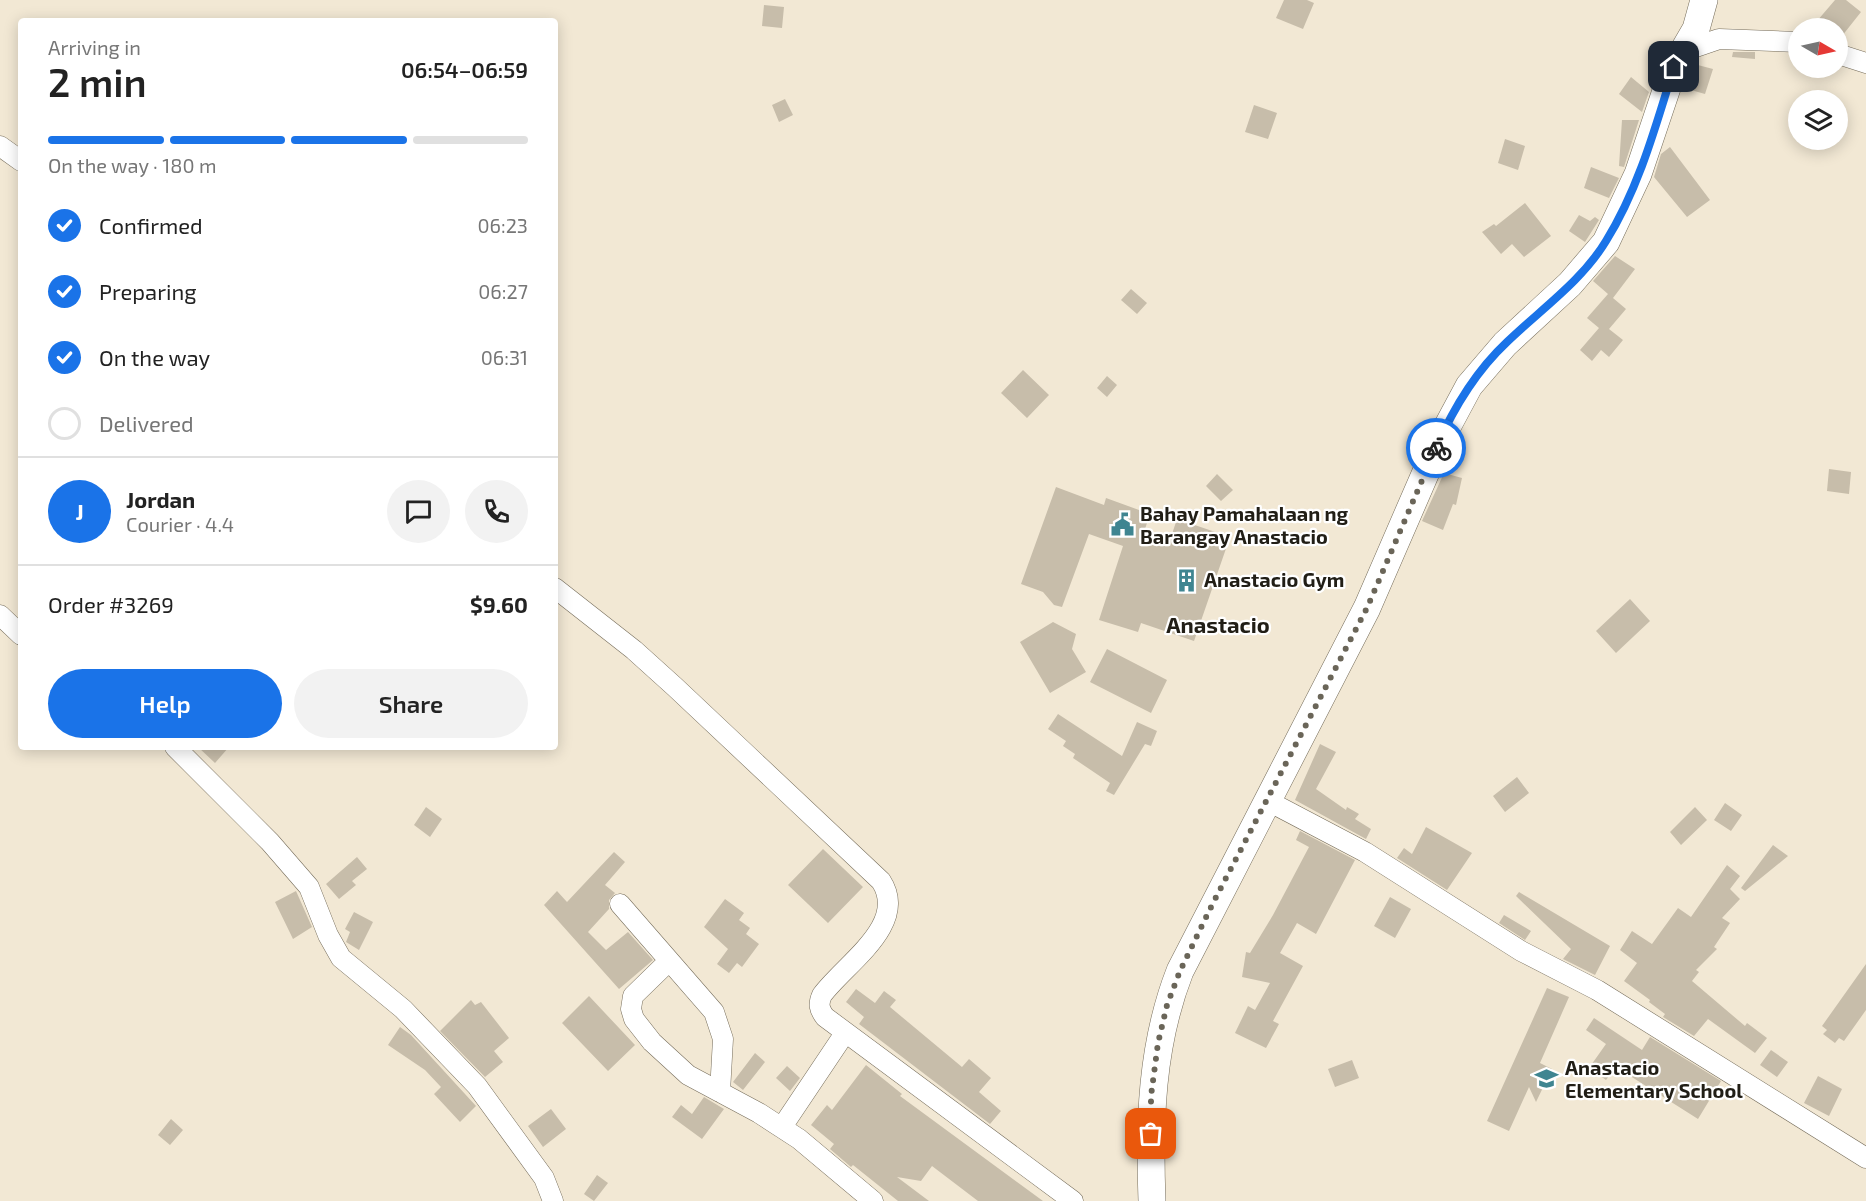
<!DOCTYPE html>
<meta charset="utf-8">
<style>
body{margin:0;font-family:"Exo 2",sans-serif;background:#f2f2f2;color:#222;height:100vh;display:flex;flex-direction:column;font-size:22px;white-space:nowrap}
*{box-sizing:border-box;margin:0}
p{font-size:20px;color:#767676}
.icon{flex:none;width:33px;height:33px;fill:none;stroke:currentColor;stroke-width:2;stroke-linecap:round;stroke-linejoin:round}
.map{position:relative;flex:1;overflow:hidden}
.panel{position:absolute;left:18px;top:18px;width:540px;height:732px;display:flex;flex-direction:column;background:#fff;border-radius:6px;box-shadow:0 3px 15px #0003}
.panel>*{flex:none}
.needle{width:39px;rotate:99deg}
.fabs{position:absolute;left:1788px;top:18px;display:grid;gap:12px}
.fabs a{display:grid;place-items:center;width:60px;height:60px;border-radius:50%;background:#fff;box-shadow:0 3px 15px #0003;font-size:30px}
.pin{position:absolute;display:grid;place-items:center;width:51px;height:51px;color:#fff;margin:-26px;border-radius:12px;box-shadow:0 3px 9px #0006}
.courier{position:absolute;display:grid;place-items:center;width:60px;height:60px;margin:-30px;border:4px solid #1a73e8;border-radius:50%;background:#fff;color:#222;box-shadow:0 2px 8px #0007}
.overview em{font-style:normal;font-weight:600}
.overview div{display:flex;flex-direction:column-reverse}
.overview{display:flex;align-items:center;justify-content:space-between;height:102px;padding:0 30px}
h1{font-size:39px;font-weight:600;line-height:45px}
.bar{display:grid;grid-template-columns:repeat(4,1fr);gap:9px 6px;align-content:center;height:72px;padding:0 30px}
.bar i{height:8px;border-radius:4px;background:#e0e0e0}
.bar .selected{background:#1a73e8}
.bar p{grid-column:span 4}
.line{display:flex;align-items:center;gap:15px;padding:0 30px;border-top:2px solid #e0e0e0}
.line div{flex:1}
.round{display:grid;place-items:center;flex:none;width:63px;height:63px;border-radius:32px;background:#f2f2f2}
ol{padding:0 30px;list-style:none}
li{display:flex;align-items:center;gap:18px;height:66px}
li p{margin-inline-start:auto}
li .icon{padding:6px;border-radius:50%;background:#1a73e8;color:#fff;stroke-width:4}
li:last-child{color:#767676}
li i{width:33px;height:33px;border:3px solid #e0e0e0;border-radius:50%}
.button{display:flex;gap:12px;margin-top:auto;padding:12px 30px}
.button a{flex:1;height:69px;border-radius:36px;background:#1a73e8;color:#fff;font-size:24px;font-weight:600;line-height:69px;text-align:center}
.button a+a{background:#f2f2f2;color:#222}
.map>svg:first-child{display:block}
.building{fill:#c7bdaa}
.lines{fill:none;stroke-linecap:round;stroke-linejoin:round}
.street-casing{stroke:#756c5a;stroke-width:21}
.secondary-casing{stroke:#756c5a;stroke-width:28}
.street{stroke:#fff;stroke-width:20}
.secondary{stroke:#fff;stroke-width:27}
.done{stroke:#6a6558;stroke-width:6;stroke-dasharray:0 10.8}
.route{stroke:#1a73e8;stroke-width:8}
.labels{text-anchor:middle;stroke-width:4.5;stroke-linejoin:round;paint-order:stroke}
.poi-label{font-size:20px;font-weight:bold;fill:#211e16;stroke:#fff;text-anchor:start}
.quarter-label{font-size:22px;font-weight:bold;fill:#211e16;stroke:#fff}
</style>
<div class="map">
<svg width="1866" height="1201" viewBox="0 0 1866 1201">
<rect width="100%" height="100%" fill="#f2e8d4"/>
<path class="building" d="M1284,0H1307L1314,3L1303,29L1276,18Z
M1835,0H1846L1861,12L1838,41V28H1811Z
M764,5L784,7L782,28L762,26Z
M1733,52H1755V59L1732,57Z
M1694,64L1713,69L1705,94L1684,88Z
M1631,77L1649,92L1642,112L1619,94Z
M785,99L793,115L779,122L772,105Z
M1254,105L1277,113L1268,139L1245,132Z
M1622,120H1639L1624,167L1619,166Z
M1505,139L1525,146L1518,170L1498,163Z
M1670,147L1710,200L1687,217L1654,177L1661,154Z
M1591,167L1619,178L1609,198L1584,188Z
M1525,203L1551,236L1524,257L1512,244L1501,254L1482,232L1494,224L1496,226Z
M1579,215L1590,221L1595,217L1599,220L1585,242L1569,231Z
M1615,256L1635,269L1613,298L1626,309L1609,329L1623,340L1609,357L1601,350L1592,361L1580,350L1599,328L1587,318L1608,294L1593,281Z
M1131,289L1147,303L1137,314L1121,300Z
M1023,370L1049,395L1027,418L1001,393Z
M1107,376L1117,385L1107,397L1097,388Z
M1829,469L1851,472L1849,494L1827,491Z
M1444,473L1462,478L1456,505L1453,504L1443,530L1422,521Z
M1217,474L1233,490L1221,501L1206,486Z
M1056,487L1104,505L1106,498L1150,514L1143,535L1169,543L1177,519L1230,537L1194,641L1141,623L1138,632L1099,620L1123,546L1089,534L1062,607L1054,605L1043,592L1021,584Z
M1630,599L1650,621L1616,653L1596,631Z
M1053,622L1076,634L1072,649L1086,672L1050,693L1020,642Z
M1107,649L1167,680L1151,713L1090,682Z
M1058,714L1122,756L1137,722L1157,731L1151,746L1145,744L1114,795L1106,791L1110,783L1073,758L1075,754L1063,746L1066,741L1048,729Z
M1320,744L1336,752L1316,789L1346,810L1347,807L1359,814L1355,819L1371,829L1366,839L1295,800Z
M198,747H229L215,763Z
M1517,777L1529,793L1505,812L1493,796Z
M1725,803L1742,815L1731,831L1714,820Z
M426,807L442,819L430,837L414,825Z
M1695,807L1707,820L1681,845L1670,832Z
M1426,827L1472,853L1447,890L1397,858L1404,848L1412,854Z
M1300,831L1355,860L1316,934L1297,923L1280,953L1303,966L1273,1021L1279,1024L1266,1048L1235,1033L1248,1006L1255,1010L1270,983L1242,977L1246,952L1250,953L1273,915L1309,847L1296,840Z
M1773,845L1788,856L1745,891L1741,888Z
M823,849L863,887L828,923L788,885Z
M614,852L625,862L605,885L615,893L609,900V909L588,932L606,950L628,932L653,960L619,989L544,905L557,891L567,902Z
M357,857L367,869L352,881L356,885L339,899L326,884Z
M1727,865L1740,876L1730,889L1740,899L1722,918L1730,923L1714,947L1717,949L1696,970L1699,972L1692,981L1745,1026L1747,1023L1767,1038L1755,1053L1708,1019L1694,1036L1663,1017L1665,1014L1649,1002L1650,1000L1624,981L1637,963L1620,950L1632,931L1652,944L1678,908L1691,917Z
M296,891L312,927L293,939L275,902Z
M1519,892L1610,946L1595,975L1563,959L1571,949L1516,896Z
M1390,897L1411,909L1395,938L1374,926Z
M725,899L744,913L739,920L750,928L746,934L759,944L742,967L737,963L729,973L717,964L728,949L704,927Z
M354,912L373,922L359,950L346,942L350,932L345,929Z
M1504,915L1531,931L1525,940L1499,923Z
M1866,964V1010L1844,1041L1839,1038L1835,1043L1823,1034L1827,1030L1822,1026Z
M1547,988L1569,997L1540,1063L1552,1069L1536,1102L1529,1087L1509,1131L1487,1121Z
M856,989L875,1003L884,991L896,1000L890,1007L962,1067L969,1059L991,1078L979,1092L1001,1111L990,1124L859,1024L864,1017L846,1002Z
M589,996L635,1045L608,1071L562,1023Z
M471,1000L475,1005L481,1002L509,1038L494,1051L503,1062L485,1077L440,1031Z
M1594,1018L1642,1050L1650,1037L1721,1081L1698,1119L1616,1067L1606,1080L1589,1068L1606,1044L1586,1030Z
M400,1027L411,1035L476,1106L460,1122L434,1094L441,1087L425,1070L388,1045Z
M1771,1050L1788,1062L1777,1077L1760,1065Z
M755,1053L765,1062L743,1090L733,1082Z
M1352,1060L1359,1078L1335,1087L1328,1069Z
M866,1065L902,1094L900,1096L1043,1201H978L932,1166L921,1181L897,1177L929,1201H898L853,1165L851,1167L830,1149L834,1144L811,1125L827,1105L832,1110Z
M787,1066L800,1078L790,1091L776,1078Z
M1818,1076L1842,1089L1829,1116L1804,1103Z
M704,1097L724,1109L702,1139L672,1117L681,1105L692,1114Z
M551,1109L566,1129L543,1147L528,1126Z
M171,1119L183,1130L170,1145L158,1135Z
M597,1175L608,1183L594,1201L584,1194Z"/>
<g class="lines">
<defs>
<path id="street" d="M1681,52L1719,39L1798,42
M1838,54L1866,63
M0,146L21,161
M555,588L634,650L675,687L881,881C909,924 846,963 822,995C818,1004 819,1009 825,1017L1073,1201
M0,615L21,635
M175,747L270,842L309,887L328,935L341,958L403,1009L477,1086L544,1178L553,1201
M1268,801L1365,852L1521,951L1597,990L1866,1158
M620,904L714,1012L723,1039L720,1092
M669,961L633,996L631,1009L634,1019L652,1042L688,1075L759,1113L799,1139L873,1201
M782,1127L845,1033"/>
<path id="secondary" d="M1152,1201C1149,1122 1151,1045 1180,971L1367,608L1439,442L1469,386L1505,344L1570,284L1606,242L1638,174L1674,67L1696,29L1704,0"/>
</defs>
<use href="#street" class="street-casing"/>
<use href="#secondary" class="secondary-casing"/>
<use href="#street" class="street"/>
<use href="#secondary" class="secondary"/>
</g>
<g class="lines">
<path class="done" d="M1151,1134V1096L1158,1043L1167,1005L1180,971L1213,903L1367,608L1436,448"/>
<path class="route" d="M1436,448C1453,409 1476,371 1507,342C1540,310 1582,281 1606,241C1639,188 1656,125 1674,67"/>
</g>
<defs>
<symbol id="civic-bare" viewBox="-9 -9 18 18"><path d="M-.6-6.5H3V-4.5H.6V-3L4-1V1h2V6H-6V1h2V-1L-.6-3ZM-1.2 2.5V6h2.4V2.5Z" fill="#3f8591" stroke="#fff" stroke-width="2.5" paint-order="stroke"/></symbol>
<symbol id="building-bare" viewBox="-9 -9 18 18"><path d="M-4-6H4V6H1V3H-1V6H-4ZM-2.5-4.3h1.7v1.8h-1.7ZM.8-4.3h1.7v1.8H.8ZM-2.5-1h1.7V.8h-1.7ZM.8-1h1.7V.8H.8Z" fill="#3f8591" stroke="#fff" stroke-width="2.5" paint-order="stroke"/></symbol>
<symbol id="school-bare" viewBox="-9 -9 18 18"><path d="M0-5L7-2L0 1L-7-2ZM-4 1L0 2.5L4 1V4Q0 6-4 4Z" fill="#3f8591" stroke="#fff" stroke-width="2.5" paint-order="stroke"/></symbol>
</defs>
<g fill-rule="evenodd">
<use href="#civic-bare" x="1106" y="508" width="33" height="33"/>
<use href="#building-bare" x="1170" y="564" width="33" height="33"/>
<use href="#school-bare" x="1530" y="1062" width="33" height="33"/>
</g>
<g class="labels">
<g class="poi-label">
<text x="1140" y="521">Bahay Pamahalaan ng<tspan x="1140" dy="23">Barangay Anastacio</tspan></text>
<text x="1204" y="587">Anastacio Gym</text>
<text x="1565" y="1075">Anastacio<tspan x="1565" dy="23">Elementary School</tspan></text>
</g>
<g class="quarter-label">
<text x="1218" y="633">Anastacio</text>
</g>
</g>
</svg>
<div class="fabs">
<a><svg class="needle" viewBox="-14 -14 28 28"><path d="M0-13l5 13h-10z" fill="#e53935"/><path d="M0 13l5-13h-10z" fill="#767676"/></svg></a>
<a><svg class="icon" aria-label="layers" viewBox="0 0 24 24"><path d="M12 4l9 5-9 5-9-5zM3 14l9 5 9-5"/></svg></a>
</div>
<div class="pin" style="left:1151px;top:1134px;background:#ea580c"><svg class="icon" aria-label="bag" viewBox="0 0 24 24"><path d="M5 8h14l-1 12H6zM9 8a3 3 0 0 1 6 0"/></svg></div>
<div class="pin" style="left:1674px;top:67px;background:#1f2937"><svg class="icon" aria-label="home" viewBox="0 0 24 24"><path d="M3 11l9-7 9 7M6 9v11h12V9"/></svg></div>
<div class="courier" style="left:1436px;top:448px"><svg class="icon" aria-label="bike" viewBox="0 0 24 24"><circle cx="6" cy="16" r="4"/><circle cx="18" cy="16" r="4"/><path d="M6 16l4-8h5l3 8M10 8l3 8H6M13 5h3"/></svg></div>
<section class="panel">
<div class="overview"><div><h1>2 min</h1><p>Arriving in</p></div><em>06:54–06:59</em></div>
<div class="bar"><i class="selected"></i><i class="selected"></i><i class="selected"></i><i></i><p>On the way · 180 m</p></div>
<ol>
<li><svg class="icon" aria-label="check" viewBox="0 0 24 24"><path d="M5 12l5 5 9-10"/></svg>Confirmed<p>06:23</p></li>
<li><svg class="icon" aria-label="check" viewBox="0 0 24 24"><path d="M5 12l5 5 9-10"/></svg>Preparing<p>06:27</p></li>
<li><svg class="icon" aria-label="check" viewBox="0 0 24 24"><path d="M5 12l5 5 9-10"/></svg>On the way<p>06:31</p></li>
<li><i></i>Delivered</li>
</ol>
<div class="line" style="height:108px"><b class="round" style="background:#1a73e8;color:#fff">J</b><div><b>Jordan</b><p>Courier · 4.4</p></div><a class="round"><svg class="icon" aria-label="chat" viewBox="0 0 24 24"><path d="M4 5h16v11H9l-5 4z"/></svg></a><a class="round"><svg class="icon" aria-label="phone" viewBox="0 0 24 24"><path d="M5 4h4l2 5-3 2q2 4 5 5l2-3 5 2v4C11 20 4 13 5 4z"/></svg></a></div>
<div class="line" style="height:78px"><div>Order #3269</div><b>$9.60</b></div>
<div class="button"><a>Help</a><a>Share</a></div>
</section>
</div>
